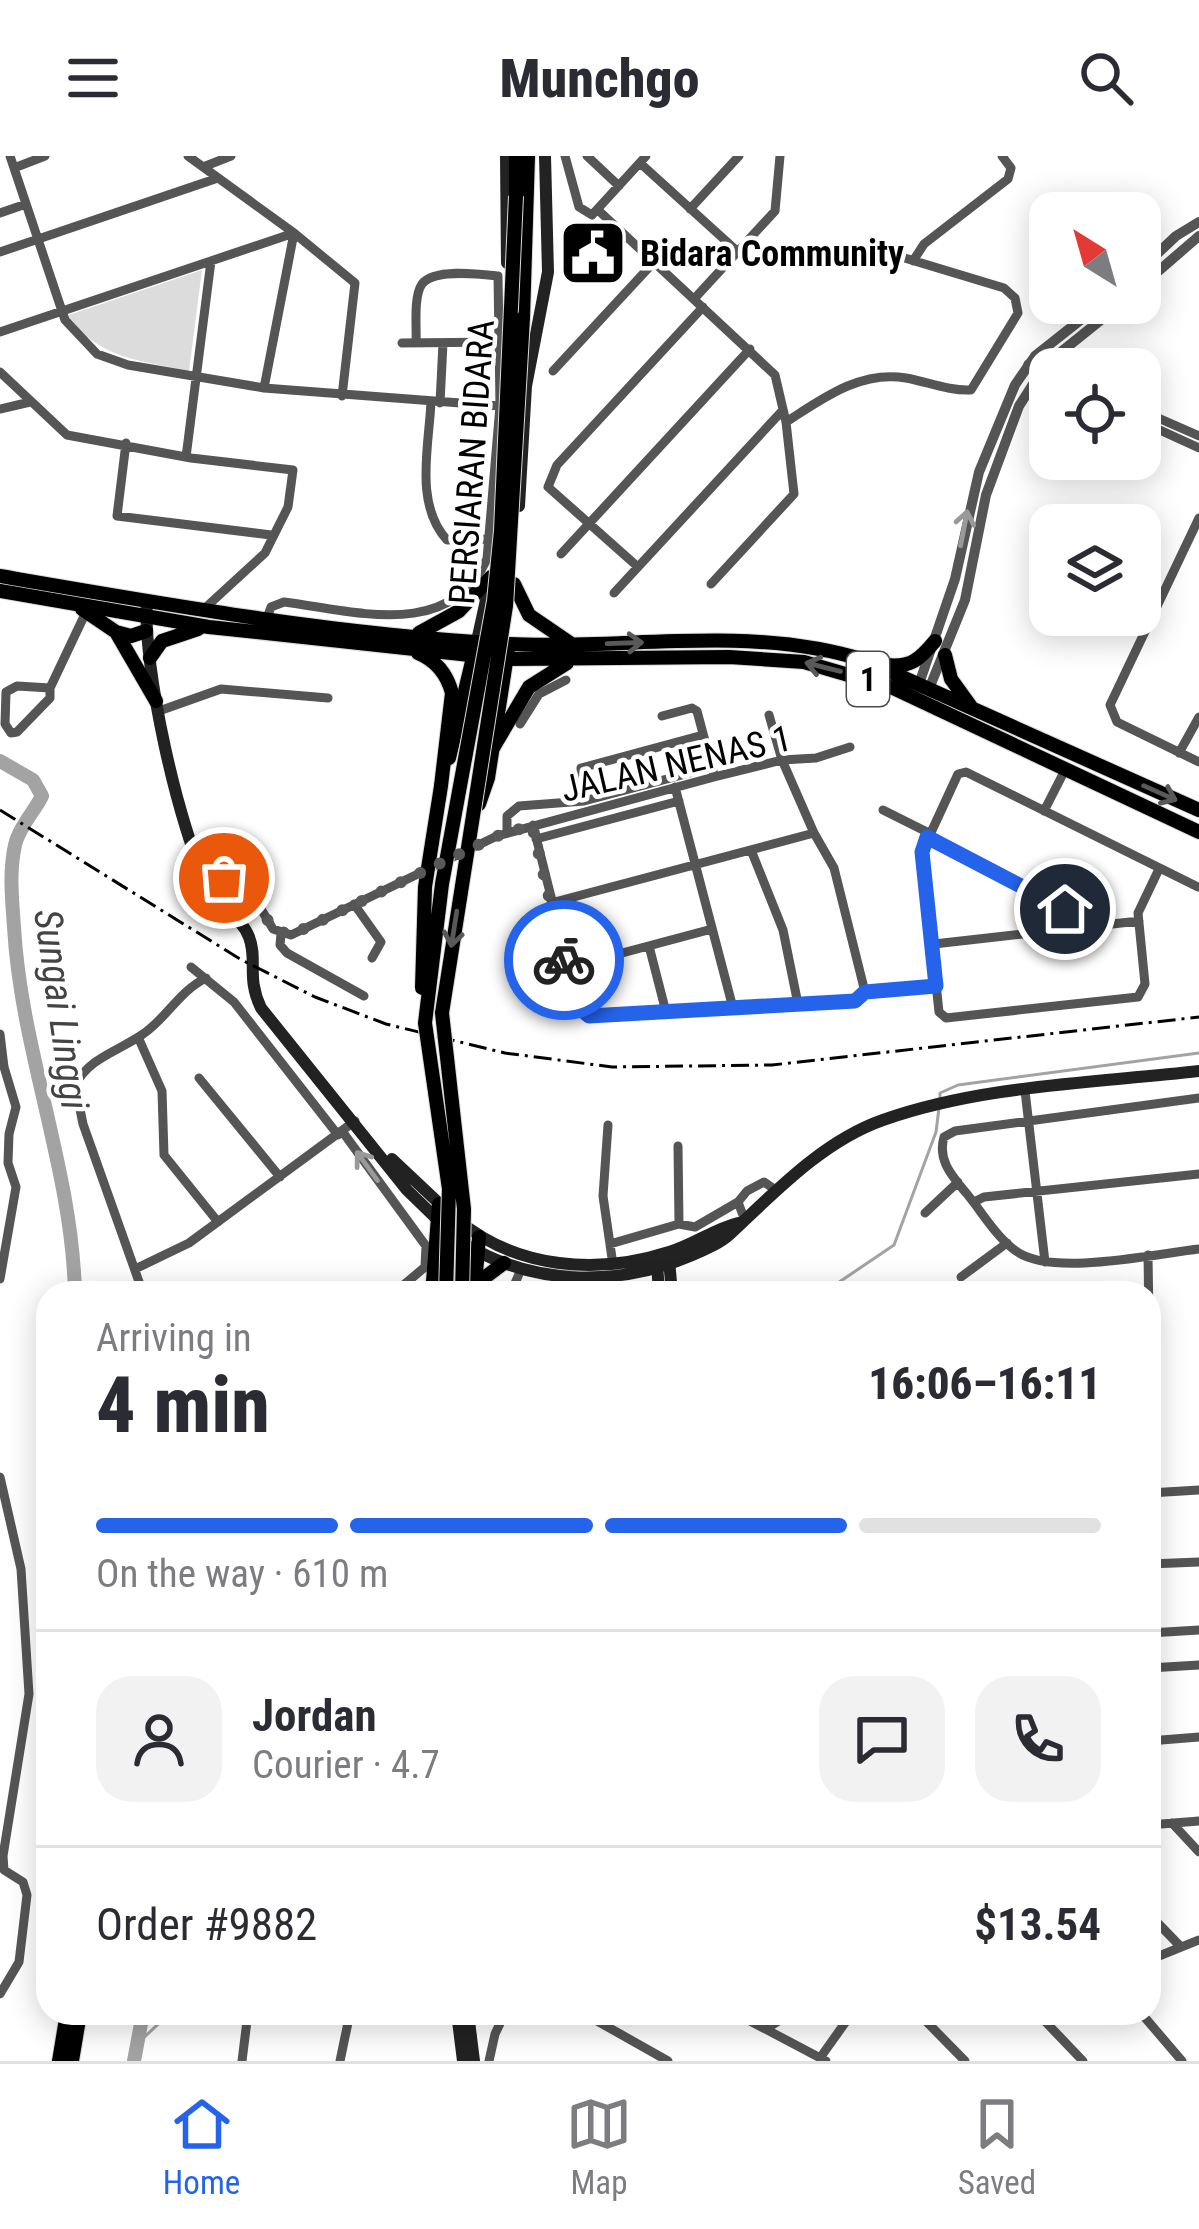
<!DOCTYPE html>
<meta charset="utf-8">
<style>
body{margin:0;font-family:"Roboto Condensed",sans-serif;background:#f2f2f3;color:#2b2b33;height:100vh;display:flex;flex-direction:column;font-size:45px;white-space:nowrap}
*{box-sizing:border-box;margin:0}
p{font-size:39px;color:#7c7c81}
.icon{flex:none;width:66px;height:66px;fill:none;stroke:currentColor;stroke-width:2;stroke-linecap:round;stroke-linejoin:round}
.map{position:relative;flex:1;overflow:hidden}
.drawer{position:absolute;left:36px;top:1125px;width:1125px;height:744px;display:flex;flex-direction:column;background:#fff;border-radius:36px;box-shadow:0 6px 30px #0003}
.drawer>*{flex:none}
.needle{width:78px;rotate:323deg}
.controls{position:absolute;left:1029px;top:36px;display:grid;gap:24px}
.controls a{display:grid;place-items:center;width:132px;height:132px;border-radius:24px;background:#fff;box-shadow:0 6px 30px #0003;font-size:60px}
.pin{position:absolute;display:grid;place-items:center;width:102px;height:102px;color:#fff;margin:-51px;border:6px solid #fff;border-radius:50%;box-shadow:0 3px 12px #0007}
.courier{position:absolute;display:grid;place-items:center;width:120px;height:120px;margin:-60px;border:9px solid #2563eb;border-radius:50%;background:#fff;color:#222;box-shadow:0 3px 15px #0007}
.overview em{font-style:normal;font-weight:800}
.overview div{display:flex;flex-direction:column-reverse}
.overview{display:flex;align-items:center;justify-content:space-between;height:204px;padding:0 60px}
h1{font-size:78px;font-weight:800;line-height:90px}
.bar{display:grid;grid-template-columns:repeat(4,1fr);gap:18px 12px;align-content:center;height:144px;padding:0 60px}
.bar i{height:15px;border-radius:9px;background:#e1e1e2}
.bar .on{background:#2563eb}
.bar p{grid-column:span 4}
.line{display:flex;align-items:center;gap:30px;padding:0 60px;border-top:3px solid #e1e1e2}
.line div{flex:1}
.round{display:grid;place-items:center;flex:none;width:126px;height:126px;border-radius:36px;background:#f2f2f3}
header{display:flex;justify-content:space-between;align-items:center;height:156px;padding:0 60px;background:#fff;font-size:54px;font-weight:800}
.dock{display:flex;justify-content:space-around;align-items:center;height:168px;border-top:3px solid #e1e1e2;background:#fff;font-size:33px;color:#7c7c81}
.dock a{display:grid;justify-items:center;gap:6px}
.dock .on{color:#2563eb}
.map>svg:first-child{display:block}
.green{fill:#dcdcdc}
.lines{fill:none;stroke-linecap:round;stroke-linejoin:round}
.stream{stroke:#a3a3a3;stroke-width:3}
.river{stroke:#a3a3a3;stroke-width:14}
.primary-casing{stroke:#dbdbdb;stroke-width:16}
.trunk-casing{stroke:#dbdbdb;stroke-width:16}
.minor{stroke:#555;stroke-width:9}
.tertiary{stroke:#555;stroke-width:10}
.secondary{stroke:#222;stroke-width:12}
.primary{stroke:#000;stroke-width:14}
.trunk{stroke:#000;stroke-width:14}
.rail{stroke:#000;stroke-width:3;stroke-dasharray:18 6 3 6;stroke-linecap:butt}
.primary-bridge-casing{stroke:#dbdbdb;stroke-width:16;stroke-linecap:butt}
.primary-bridge{stroke:#000;stroke-width:14}
.oneway{stroke:#999}
.oneway2{stroke:#595959}
.done{stroke:#595959;stroke-width:12;stroke-dasharray:0 21.6}
.route{stroke:#2563eb;stroke-width:15}
.labels{text-anchor:middle;stroke-width:9;stroke-linejoin:round;paint-order:stroke}
.shield{fill:#fff;stroke:#4c4c4c;stroke-width:3}
.shield-label{font-size:33px;font-weight:bold;fill:#000}
.poi-label{font-size:36px;font-weight:bold;fill:#000;stroke:#fff;text-anchor:start}
.street-label{font-size:36px;fill:#000;stroke:#fff}
.water-label{font-size:39px;font-style:italic;fill:#444;stroke:#fff}
</style>
<header><svg class="icon" aria-label="menu" viewBox="0 0 24 24"><path d="M4 6h16M4 12h16M4 18h16"/></svg>Munchgo<svg class="icon" aria-label="search" viewBox="0 0 24 24"><circle cx="10" cy="10" r="6"/><path d="M15 15l6 6"/></svg></header>
<div class="map">
<svg width="1199" height="1905" viewBox="0 0 1199 1905">
<rect width="100%" height="100%" fill="#fff"/>
<path class="green" d="M202,114L189,215C137,204 102,203 66,160Z"/>
<g class="lines">
<path class="stream" d="M940,943V937L958,929L1199,897
M823,1137L894,1089L936,976L939,952
M137,1888L170,1857"/>
<path class="river" d="M0,605L33,624L42,640C34,656 19,671 15,689C9,716 12,743 14,771C21,895 72,1013 75,1137
M134,1905L143,1857"/>
<defs>
<path id="primary" d="M516,40V0
M523,162L528,0
M449,602L476,489
M479,648L488,622L508,493
M433,1126L439,1048
M475,1129L479,1081
M433,1132L445,1115L469,1117L476,1128L504,1107
M59,1905L67,1857
M72,1905L80,1857"/>
<path id="trunk" d="M0,420C168,449 338,479 509,488C628,494 748,468 864,504L1199,654
M514,428L529,459L570,487
M0,435L209,471L507,503L729,501L804,506L893,532L1199,676
M82,453L116,476L156,545
M116,476L131,480L146,475
M419,477L459,455L491,421
M418,497C435,504 447,518 452,537L441,630
M945,499L951,523L972,552
M150,502L162,485L198,473
M886,509C911,512 920,503 935,485
M493,592L529,531L567,507"/>
</defs>
<use href="#primary" class="primary-casing"/>
<use href="#trunk" class="trunk-casing"/>
<path class="minor" d="M10,0L65,164L97,198L128,209L264,232L500,250
M188,0L294,77L355,127L342,240
M565,0L579,51L592,59L646,0
M587,0L619,30
M640,7L737,95
M203,11L231,0
M14,12L45,0
M690,53L739,0
M598,54L775,219L786,266L794,338L711,428
M0,57L26,48
M0,96L218,22
M913,105L924,88L1008,23L1011,12L1002,0
M694,143L775,55L780,0
M0,176L294,77
M402,187L501,186
M1028,208L1050,223
M553,215L654,106
M0,216L67,279L191,302L293,314L288,351L265,397L204,453
M264,232L294,77
M431,246C429,290 414,348 447,384L490,383
M440,247L443,187
M0,253L30,246
M1140,254L1199,280
M1140,265L1199,292
M786,266C822,243 860,214 906,222C928,226 949,235 971,234L1018,157L1015,142L1004,132L898,100L821,96
M126,287L117,360L271,379
M186,301L211,105
M1199,362L1110,549L1117,566L1199,606
M561,398L750,193
M638,411L548,331L557,309L703,151
M614,437L783,254
M267,462L271,451L284,446C355,455 449,485 487,403L500,250L498,120C480,118 434,112 422,128C413,141 417,172 416,187
M50,532L17,530L6,536L5,568L11,577L17,576L50,542V532L86,456
M159,555L221,533L328,542
M662,560L692,552L697,555L713,615
M520,568L539,538L566,524
M1179,597L1199,561
M675,631L733,852
M584,645L581,612L703,579
M883,654L929,677
M1044,655L1066,612
M533,669L580,856L589,859L859,844L865,836L834,712L814,677L782,604L769,559
M507,676V660L519,650L584,645L712,611
M927,681L1065,753L1069,773
M536,683L679,645
M751,694L783,774L798,848
M1159,713L1138,757L1145,828L1138,841L946,862L939,856L922,696L958,618L966,616L1198,731
M205,725L223,722L246,728L273,773L291,779L497,680L714,621L782,604L816,602L850,591
M551,747L814,677
M354,748L381,786L372,802
M281,778L280,789L287,797L364,840
M934,788L1139,765
M649,790L666,856
M191,811L234,846L338,979
M566,812L712,773
M865,836L936,829
M0,878L4,911L16,951L9,978L8,1007L16,1031L0,1123
M138,881L162,935L164,999L218,1066
M199,922L280,1021
M1025,935L1045,1106
M1199,942L955,975L944,981C937,1005 953,1021 967,1038C982,1056 996,1081 1016,1095C1051,1121 1155,1098 1199,1093
M608,969L603,1040L613,1109
M342,975L426,1090L425,1111L394,1137
M678,990L679,1068L695,1071L738,1046
M974,1046L984,1041L1199,1018
M925,1057L958,1026
M744,1062L738,1046L747,1035L764,1026L777,1035
M610,1088L679,1068
M1148,1099L1149,1165
M135,1113L189,1087L355,965
M961,1121L1007,1087
M143,1137L83,968L75,929C90,901 119,895 143,878C167,862 178,836 206,822
M511,1137L521,1113
M0,1321L21,1413L29,1538L3,1700L4,1714L23,1726L27,1739L19,1806L0,1838
M1149,1337L1199,1334
M1149,1408L1199,1406
M1149,1477L1199,1474
M1149,1512L1199,1509
M1149,1585L1199,1581
M1172,1667L1199,1696
M1149,1669L1199,1665
M1149,1758L1181,1791
M1149,1804L1199,1784
M583,1857L668,1905
M735,1857L826,1905
M918,1857L965,1905
M1037,1857L1083,1905
M1141,1857L1182,1905
M766,1873L791,1857
M820,1902L852,1857
M242,1905L248,1857
M340,1905L350,1857
M489,1905L495,1878L505,1857"/>
<path class="tertiary" d="M1140,114L1176,80L1199,66
M1140,131L1199,80
M919,528L955,423L979,316L1015,229L1035,200L1102,147
M929,533L965,444L986,339L1019,250L1046,208L1122,147"/>
<path class="secondary" d="M506,0L507,107
M519,350L526,230L548,116L545,0
M147,446C142,508 179,675 209,732C218,751 241,760 249,781C258,804 246,821 261,852L407,1034L441,1067
M477,485L491,421
M392,1003L443,1051
M458,1064C517,1113 598,1119 669,1096C693,1089 714,1073 738,1067
M470,1091C538,1130 619,1130 690,1100C704,1094 719,1088 730,1078C775,1036 823,985 883,964C982,929 1095,927 1199,915
M669,1104L672,1137
M657,1107L659,1137
M457,1857L463,1905
M468,1857L474,1905"/>
<use href="#primary" class="primary"/>
<use href="#trunk" class="trunk"/>
<path class="rail" d="M0,654L240,803L315,841L386,868L505,897L612,911L772,909L1199,861"/>
<defs>
<path id="primary-bridge" d="M422,832L425,731L441,630
M446,1137L449,1033L425,867L442,728L494,445L501,375L516,40
M462,1137L464,1053L442,857L506,450L523,162"/>
</defs>
<use href="#primary-bridge" class="primary-bridge-casing"/>
<use href="#primary-bridge" class="primary-bridge"/>
</g>
<defs><path id="oneway-shaft" d="M-6 0H5M1.5-3L5.5 0L1.5 3" fill="none" stroke-width="1.6" stroke-linecap="round" stroke-linejoin="round" transform="scale(3)"/></defs>
<g class="oneway">
<use href="#oneway-shaft" transform="translate(964 372) rotate(-79)"/>
<use href="#oneway-shaft" transform="translate(367 1010) rotate(-126)"/>
</g>
<g class="oneway2">
<use href="#oneway-shaft" transform="translate(625 487) rotate(-2)"/>
<use href="#oneway-shaft" transform="translate(823 511) rotate(-166)"/>
<use href="#oneway-shaft" transform="translate(1160 637) rotate(24)"/>
<use href="#oneway-shaft" transform="translate(454 773) rotate(99)"/>
</g>
<g class="lines">
<path class="done" d="M224,722L246,728L273,773L291,779L497,680L532,669L564,804"/>
<path class="route" d="M564,804L575,848L589,860L855,845L865,836L936,830L922,696L927,681L1065,753"/>
</g>
<defs>
<symbol id="civic-square" viewBox="-11 -11 22 22"><rect x="-9" y="-9" width="18" height="18" rx="4" fill="#000" stroke="#fff"/><path d="M-.6-6.5H3V-4.5H.6V-3L4-1V1h2V6H-6V1h2V-1L-.6-3ZM-1.2 2.5V6h2.4V2.5Z" fill="#fff"/></symbol>
</defs>
<g fill-rule="evenodd">
<use href="#civic-square" x="555" y="59" width="76" height="76"/>
</g>
<g class="labels">
<rect class="shield" x="847" y="496" width="42" height="54" rx="9"/>
<g class="shield-label">
<text x="868" y="535">1</text>
</g>
<g class="poi-label">
<text x="640" y="110">Bidara Community</text>
</g>
<g class="street-label">
<text transform="translate(471 306) rotate(-86)" y="13">PERSIARAN BIDARA</text>
<text transform="translate(676 607) rotate(-13)" y="13">JALAN NENAS 1</text>
</g>
<g class="water-label">
<text transform="translate(62 853) rotate(82)" y="14">Sungai Linggi</text>
</g>
</g>
</svg>
<div class="controls">
<a><svg class="needle" viewBox="-14 -14 28 28"><path d="M0-13l5 13h-10z" fill="#e53935"/><path d="M0 13l5-13h-10z" fill="#7c7c81"/></svg></a>
<a><svg class="icon" aria-label="locate" viewBox="0 0 24 24"><circle cx="12" cy="12" r="6"/><path d="M12 2v4M12 18v4M2 12h4M18 12h4"/></svg></a>
<a><svg class="icon" aria-label="layers" viewBox="0 0 24 24"><path d="M12 4l9 5-9 5-9-5zM3 14l9 5 9-5"/></svg></a>
</div>
<div class="pin" style="left:224px;top:722px;background:#ea580c"><svg class="icon" aria-label="bag" viewBox="0 0 24 24"><path d="M5 8h14l-1 12H6zM9 8a3 3 0 0 1 6 0"/></svg></div>
<div class="pin" style="left:1065px;top:753px;background:#1f2937"><svg class="icon" aria-label="home" viewBox="0 0 24 24"><path d="M3 11l9-7 9 7M6 9v11h12V9"/></svg></div>
<div class="courier" style="left:564px;top:804px"><svg class="icon" aria-label="bike" viewBox="0 0 24 24"><circle cx="6" cy="16" r="4"/><circle cx="18" cy="16" r="4"/><path d="M6 16l4-8h5l3 8M10 8l3 8H6M13 5h3"/></svg></div>
<section class="drawer">
<div class="overview"><div><h1>4 min</h1><p>Arriving in</p></div><em>16:06–16:11</em></div>
<div class="bar"><i class="on"></i><i class="on"></i><i class="on"></i><i></i><p>On the way · 610 m</p></div>
<div class="line" style="height:216px"><a class="round"><svg class="icon" aria-label="person" viewBox="0 0 24 24"><circle cx="12" cy="8" r="4"/><path d="M4 21q1-7 8-7t8 7"/></svg></a><div><b>Jordan</b><p>Courier · 4.7</p></div><a class="round"><svg class="icon" aria-label="chat" viewBox="0 0 24 24"><path d="M4 5h16v11H9l-5 4z"/></svg></a><a class="round"><svg class="icon" aria-label="phone" viewBox="0 0 24 24"><path d="M5 4h4l2 5-3 2q2 4 5 5l2-3 5 2v4C11 20 4 13 5 4z"/></svg></a></div>
<div class="line" style="height:156px"><div>Order #9882</div><b>$13.54</b></div>
</section>
</div>
<nav class="dock">
<a class="on"><svg class="icon" aria-label="home" viewBox="0 0 24 24"><path d="M3 11l9-7 9 7M6 9v11h12V9"/></svg>Home</a>
<a><svg class="icon" aria-label="map" viewBox="0 0 24 24"><path d="M3 6l6-2 6 2 6-2v14l-6 2-6-2-6 2zM9 4v14M15 6v14"/></svg>Map</a>
<a><svg class="icon" aria-label="saved" viewBox="0 0 24 24"><path d="M7 4h10v16l-5-4-5 4z"/></svg>Saved</a>
</nav>
